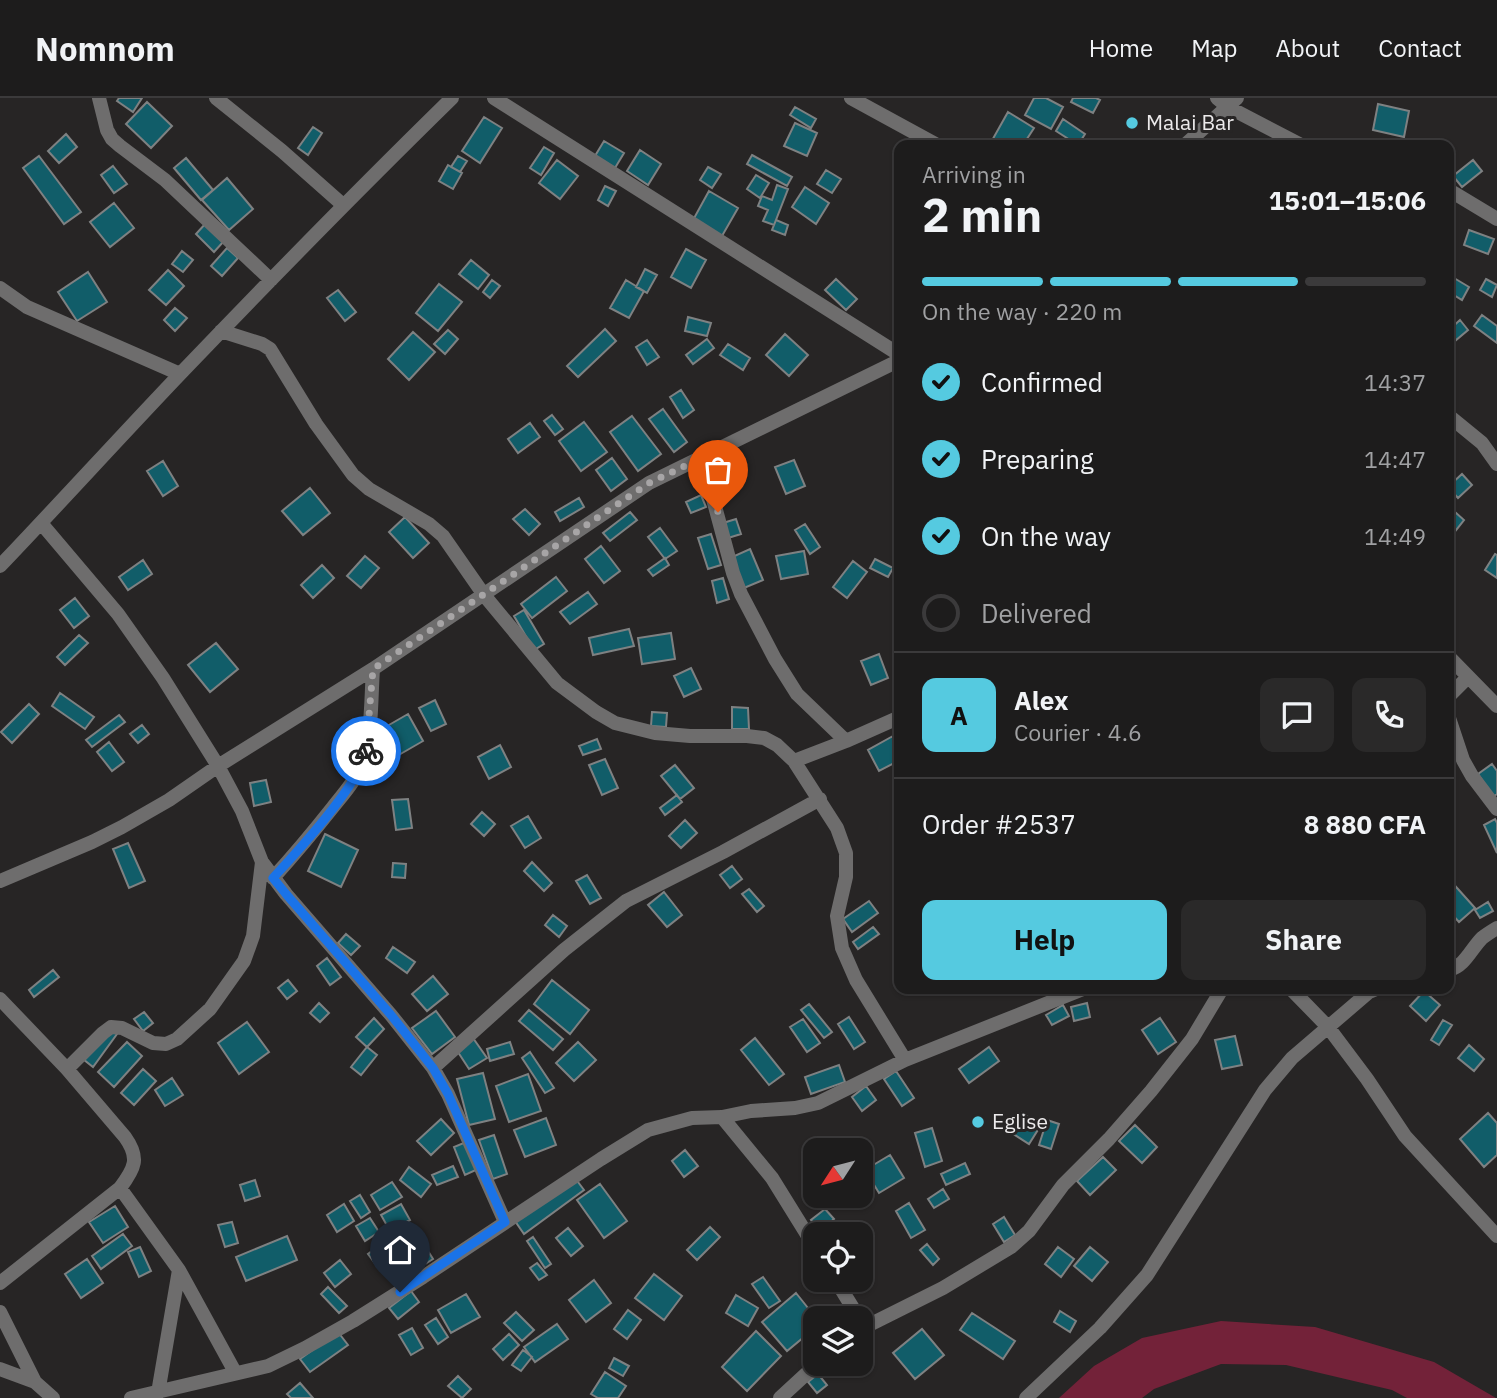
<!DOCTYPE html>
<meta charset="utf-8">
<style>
body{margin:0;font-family:"IBM Plex Sans",sans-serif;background:#2a2929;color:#f1f3f6;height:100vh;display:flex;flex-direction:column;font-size:26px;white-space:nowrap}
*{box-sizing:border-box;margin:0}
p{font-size:23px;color:#a0a1a3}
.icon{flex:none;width:38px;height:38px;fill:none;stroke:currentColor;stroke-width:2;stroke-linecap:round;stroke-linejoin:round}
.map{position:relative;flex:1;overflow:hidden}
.side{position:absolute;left:894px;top:42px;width:560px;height:854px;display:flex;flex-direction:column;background:#1d1c1c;border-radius:14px;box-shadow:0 2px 5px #0004,0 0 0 2px #3b3a3b}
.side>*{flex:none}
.needle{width:46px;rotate:234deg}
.controls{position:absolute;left:803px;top:1040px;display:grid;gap:14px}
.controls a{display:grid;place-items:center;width:70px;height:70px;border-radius:14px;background:#1d1c1c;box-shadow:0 2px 5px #0004,0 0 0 2px #3b3a3b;font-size:35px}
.pin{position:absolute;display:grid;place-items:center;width:60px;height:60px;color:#fff;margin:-72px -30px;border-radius:50% 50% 50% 0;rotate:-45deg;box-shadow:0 0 7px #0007}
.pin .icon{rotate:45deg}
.courier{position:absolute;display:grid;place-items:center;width:70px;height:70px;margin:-35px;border:5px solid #1a73e8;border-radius:50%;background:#fff;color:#222;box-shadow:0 2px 9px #0007}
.overview em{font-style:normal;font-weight:700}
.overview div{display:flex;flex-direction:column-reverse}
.overview{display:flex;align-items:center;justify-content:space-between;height:119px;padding:0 28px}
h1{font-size:46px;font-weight:700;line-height:52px}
.bar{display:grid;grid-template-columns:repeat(4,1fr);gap:10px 7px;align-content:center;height:84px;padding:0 28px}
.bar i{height:9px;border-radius:5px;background:#3b3a3b}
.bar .active{background:#55cae0}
.bar p{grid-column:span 4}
.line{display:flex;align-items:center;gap:18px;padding:0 28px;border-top:2px solid #3b3a3b}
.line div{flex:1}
.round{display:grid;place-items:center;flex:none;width:74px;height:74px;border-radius:14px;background:#2a2929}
ol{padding:0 28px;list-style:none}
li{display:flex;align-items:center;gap:21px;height:77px}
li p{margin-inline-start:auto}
li .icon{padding:7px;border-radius:50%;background:#55cae0;color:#111;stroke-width:4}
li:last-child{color:#a0a1a3}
li i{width:38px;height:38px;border:4px solid #3b3a3b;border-radius:50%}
.cta{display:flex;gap:14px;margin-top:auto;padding:14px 28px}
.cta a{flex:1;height:80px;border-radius:14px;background:#55cae0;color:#111;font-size:28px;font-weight:700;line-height:80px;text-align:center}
.cta a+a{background:#2a2929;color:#f1f3f6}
header{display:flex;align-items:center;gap:42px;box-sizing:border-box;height:98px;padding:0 35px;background:#1d1c1c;border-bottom:2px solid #3b3a3b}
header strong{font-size:33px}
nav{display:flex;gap:38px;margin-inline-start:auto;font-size:24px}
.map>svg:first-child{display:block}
.green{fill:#732239}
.building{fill:#115d69;stroke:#7e8182;stroke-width:2}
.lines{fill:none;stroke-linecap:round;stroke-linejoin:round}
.minor{stroke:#6e6d6d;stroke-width:14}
.done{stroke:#a7a5a6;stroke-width:7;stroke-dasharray:0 12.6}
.route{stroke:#1a73e8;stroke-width:9}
.poi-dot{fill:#55cae0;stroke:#272525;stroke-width:2.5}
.labels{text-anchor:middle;stroke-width:6;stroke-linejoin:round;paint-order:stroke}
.poi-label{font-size:21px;fill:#eceaeb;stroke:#272525;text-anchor:start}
</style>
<header>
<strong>Nomnom</strong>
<nav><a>Home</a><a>Map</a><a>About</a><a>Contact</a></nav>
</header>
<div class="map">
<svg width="1497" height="1300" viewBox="0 0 1497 1300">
<rect width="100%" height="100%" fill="#272525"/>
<path class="green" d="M1221,1223L1315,1229L1434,1264L1496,1300H1407L1392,1292L1286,1267L1221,1266L1154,1291L1142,1300H1059L1094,1268L1142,1240Z"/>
<path class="building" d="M119,0H142L133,14L117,3Z
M1034,0H1046L1063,9L1051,31L1025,17Z
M1073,0H1096L1100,2L1093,15L1071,4Z
M147,4L172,28L151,50L126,26Z
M1378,6L1409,13L1404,39L1373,32Z
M795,9L816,21L811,30L790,17Z
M1008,14L1034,30L1023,47H992L990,46Z
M484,19L502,30L480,65L462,53Z
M1063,21L1085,36L1078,47L1056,33Z
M795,25L817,35L807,58L784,48Z
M313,29L322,35L308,57L298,50Z
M66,36L77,49L59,65L48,53Z
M604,43L624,55L615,70L595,58Z
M544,49L554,55L541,77L530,70Z
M640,52L661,66L648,87L627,73Z
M752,57L792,79L787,88L747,66Z
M39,58L81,114L64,126L23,70Z
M458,58L467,63L460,74L451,69Z
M186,60L213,92L201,102L174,70Z
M557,62L578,78L560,101L539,85Z
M1473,62L1482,73L1462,89L1453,78Z
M448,67L462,75L453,91L439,83Z
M113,68L127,86L114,95L101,77Z
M708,69L721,76L712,90L700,82Z
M826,72L841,81L832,95L817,86Z
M756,77L769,85L760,100L747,91Z
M227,80L253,111L229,132L202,102Z
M777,87L788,91L774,127L763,123L768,112L758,108L762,98L772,102Z
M605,88L616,93L608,108L598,102Z
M805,89L829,105L816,126L792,109Z
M709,93L738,110L722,138L693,122Z
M114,105L134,130L110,149L90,124Z
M776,122L788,127L785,137L772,132Z
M206,125L224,143L214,154L196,136Z
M1469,132L1494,141L1488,156L1464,147Z
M227,150L238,160L222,178L211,168Z
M686,151L706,162L691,190L671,179Z
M182,153L193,162L183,174L172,166Z
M471,162L489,177L478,191L459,176Z
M645,171L657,177L647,195L636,189Z
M168,172L184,188L166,207L149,192Z
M88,174L107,204L77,223L58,194Z
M1449,177L1469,189L1462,202L1449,194Z
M836,181L857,201L846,212L825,192Z
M1486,181L1497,187L1492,199L1480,192Z
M492,182L500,188L490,200L483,194Z
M626,182L644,193L629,220L610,210Z
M439,186L462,204L438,233L416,215Z
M338,192L356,214L345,223L327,200Z
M175,210L187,220L175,233L164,222Z
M1482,217L1497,228V245L1474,228Z
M688,219L711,225L707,238L685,233Z
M1460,222L1468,232L1449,248V232Z
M605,231L616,243L578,279L567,268Z
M448,232L458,241L445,256L434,246Z
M413,234L435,254L409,282L388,261Z
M785,236L808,257L789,278L766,257Z
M707,241L714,250L693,266L686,257Z
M647,242L659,259L647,267L636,249Z
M728,246L750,260L743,272L720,257Z
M681,292L694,312L683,320L670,299Z
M663,311L687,344L674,354L649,321Z
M552,317L563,331L555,337L544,323Z
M632,318L661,356L638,373L610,334Z
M584,324L607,354L581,373L559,343Z
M530,325L540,339L518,355L508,341Z
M612,360L627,381L611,393L596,372Z
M794,362L805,388L786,396L775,369Z
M163,363L178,388L163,398L147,373Z
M1462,376L1472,387L1458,400L1449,390V388Z
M310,390L330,415L303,437L282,413Z
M701,397L706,409L691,415L686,404Z
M579,400L584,409L560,423L555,414Z
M525,411L540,426L529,437L513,421Z
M630,414L637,422L610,443L603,435Z
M1455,414L1464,422L1449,441V421Z
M405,419L429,445L413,460L389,434Z
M736,421L741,436L728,440L723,425Z
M805,426L820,449L810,456L795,432Z
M660,430L677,453L665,461L648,439Z
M711,436L721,467L708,471L698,440Z
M601,448L620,473L604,485L585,461Z
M750,451L763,482L744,490L730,460Z
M804,453L808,476L781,481L776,458Z
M1495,456L1497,457V480L1485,472Z
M365,458L379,470L361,490L347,478Z
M665,460L669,467L653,478L648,472Z
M875,461L893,470L888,479L870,470Z
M143,462L152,476L128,492L119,479Z
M853,463L867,474L847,500L833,489Z
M322,467L334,480L313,500L301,487Z
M556,479L567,493L532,520L521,506Z
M723,480L729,501L717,505L712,483Z
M588,494L597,506L570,526L560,514Z
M75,500L89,518L74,530L60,512Z
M524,512L544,546L534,552L514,518Z
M629,531L634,548L593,557L589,540Z
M671,535L675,561L642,566L638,540Z
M79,537L88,545L65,567L57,559Z
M216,545L238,571L210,594L188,567Z
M879,556L888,580L871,587L861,563Z
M691,570L701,591L684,599L674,578Z
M60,595L94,619L85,631L52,608Z
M435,602L446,626L431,633L419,610Z
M29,606L39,616L12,645L1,634Z
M732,609L748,610L749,631H732Z
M652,614L667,615L666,629L651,628Z
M408,616L423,643L397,658L382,631Z
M119,617L125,624L92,649L86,642Z
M142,627L149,636L138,645L130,636Z
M893,638L900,650V662L879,673L868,652Z
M597,641L601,651L583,657L579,648Z
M109,644L124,664L112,673L97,654Z
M500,647L511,669L489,681L478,659Z
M605,661L618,690L602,697L589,667Z
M1492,666L1497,673V696L1493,699L1478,676Z
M675,667L694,690L680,701L661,678Z
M266,682L271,704L254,708L250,685Z
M677,697L682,704L665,717L660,710Z
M408,701L412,730L396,732L392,702Z
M482,714L495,726L484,738L471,726Z
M528,718L541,740L525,750L511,728Z
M1495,721L1497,725V755L1484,727Z
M685,722L697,735L681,750L669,738Z
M325,736L358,752L341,789L308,773Z
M128,745L145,783L129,790L113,751Z
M532,764L552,785L544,793L524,773Z
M393,765L406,766L405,780L392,779Z
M732,768L742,781L730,790L720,777Z
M587,777L601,800L590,806L576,783Z
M1449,781L1475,810L1459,824L1449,813Z
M749,791L764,808L757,814L742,796Z
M664,794L682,817L667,829L648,807Z
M869,803L878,815L852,834L843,821Z
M1488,804L1493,813L1480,820L1475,812Z
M553,817L567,828L559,839L545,827Z
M873,829L879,836L858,851L853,844Z
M346,836L360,848L351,857L338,845Z
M393,849L415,864L407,875L386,860Z
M327,860L341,879L330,887L317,868Z
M53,872L59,879L34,899L29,892Z
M433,878L448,896L427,913L412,896Z
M288,882L297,893L287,901L278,890Z
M552,882L589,912L570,936L534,906Z
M1424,893L1440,907L1426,923L1410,908Z
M319,905L329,915L320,924L310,915Z
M1087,905L1090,919L1074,923L1071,909Z
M809,906L832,934L824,940L801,912Z
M1063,907L1069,918L1052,927L1046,917Z
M529,912L563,941L553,952L519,923Z
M436,913L455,939L432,956L412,930Z
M144,914L153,925L143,933L134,921Z
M849,919L865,944L854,951L838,926Z
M374,920L384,931L367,949L356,939Z
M1160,920L1176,944L1158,956L1142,932Z
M803,921L820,945L807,954L790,929Z
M1443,922L1452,927L1439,947L1431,942Z
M247,924L269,954L239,976L218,945Z
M107,929L117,936L93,969L83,961Z
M1235,938L1242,967L1222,971L1215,942Z
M473,940L487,960L469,971L456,951Z
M755,940L784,976L769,987L741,952Z
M127,944L142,958L114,989L98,974Z
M510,944L514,956L490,963L487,951Z
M578,944L596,962L574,983L556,965Z
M1469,947L1484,961L1474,973L1458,960Z
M367,949L377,957L361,977L351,969Z
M989,949L999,963L969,985L959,971Z
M530,954L554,990L545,995L522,960Z
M839,967L845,984L811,996L805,979Z
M143,971L156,983L134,1007L121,995Z
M896,973L914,1000L902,1008L884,981Z
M483,975L495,1021L469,1027L457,981Z
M528,976L541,1013L509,1024L496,988Z
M172,980L183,997L165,1008L155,992Z
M866,988L876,1002L862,1013L852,999Z
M1022,1015L1041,1027L1029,1046L1010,1034Z
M1488,1015L1497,1025V1057L1484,1069L1460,1041Z
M546,1020L556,1047L525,1059L514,1032Z
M441,1021L454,1035L431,1057L417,1043Z
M1047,1022L1059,1026L1051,1051L1039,1047Z
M1135,1027L1157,1049L1142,1065L1119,1043Z
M932,1030L942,1063L925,1069L915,1035Z
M494,1037L507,1076L493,1081L479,1042Z
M466,1044L478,1071L465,1077L454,1049Z
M685,1052L698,1068L684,1079L672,1063Z
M890,1057L904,1080L879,1095L865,1072Z
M1103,1059L1116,1072L1090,1097L1077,1083Z
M965,1065L970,1076L946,1087L941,1076Z
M453,1068L458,1079L437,1087L432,1077Z
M409,1069L431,1086L421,1099L400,1082Z
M575,1080L584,1092L524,1136L515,1123Z
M255,1082L260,1098L245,1103L240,1087Z
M392,1084L402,1099L380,1112L371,1097Z
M600,1086L627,1123L604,1140L577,1102Z
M943,1091L949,1101L934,1110L928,1101Z
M360,1097L370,1114L361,1120L350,1103Z
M909,1105L925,1132L911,1140L896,1113Z
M344,1106L354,1123L337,1134L327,1117Z
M401,1106L410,1122L390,1133L381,1117Z
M115,1108L128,1129L103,1145L89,1124Z
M825,1111L834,1121L820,1133L811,1122Z
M1004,1119L1015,1137L1004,1144L993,1126Z
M370,1120L379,1134L365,1143L356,1128Z
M232,1124L238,1145L225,1149L218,1127Z
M710,1129L720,1139L697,1162L687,1152Z
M568,1130L583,1148L571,1158L556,1140Z
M123,1136L132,1148L101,1171L92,1158Z
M287,1138L297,1162L246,1183L236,1159Z
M533,1139L551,1166L545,1170L527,1143Z
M389,1140L398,1152L377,1168L368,1156Z
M423,1145L433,1161L395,1185L385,1169Z
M927,1146L939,1161L933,1167L920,1152Z
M140,1149L151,1173L139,1179L128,1154Z
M1058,1149L1074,1161L1061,1179L1045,1166Z
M1090,1149L1108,1164L1092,1183L1074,1168Z
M87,1161L103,1185L81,1200L65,1176Z
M340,1162L351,1176L335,1189L324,1175Z
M537,1165L547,1177L539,1182L530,1170Z
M654,1176L682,1198L664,1222L635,1200Z
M763,1179L780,1203L769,1210L752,1186Z
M594,1182L611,1205L586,1224L569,1202Z
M328,1189L347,1208L339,1215L321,1196Z
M411,1193L419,1204L398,1221L389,1210Z
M796,1195L816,1220V1229L787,1253L762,1224Z
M466,1196L480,1219L451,1235L438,1212Z
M736,1197L758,1210L748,1228L726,1215Z
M628,1212L641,1222L627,1241L614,1231Z
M1060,1213L1076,1223L1070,1234L1054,1224Z
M516,1214L534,1232L522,1243L504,1225Z
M972,1215L1015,1243L1003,1261L960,1232Z
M436,1220L448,1239L438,1246L425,1227Z
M557,1226L568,1241L535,1264L524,1249Z
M412,1230L423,1250L411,1257L399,1237Z
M922,1231L944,1257L915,1281L893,1255Z
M756,1233L781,1258L747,1293L722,1269Z
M338,1234L348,1247L310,1274L300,1261Z
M509,1236L519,1247L503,1262L493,1251Z
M523,1252L532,1259L521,1273L512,1267Z
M614,1260L629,1268L623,1278L609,1270Z
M605,1274L626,1288L618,1300H598L591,1296Z
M818,1276L827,1287L817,1295L808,1284Z
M458,1278L471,1291L462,1300L448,1288Z
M300,1285L313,1300H291L287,1296Z"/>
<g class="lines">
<path class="minor" d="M99,0L107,32L112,41L120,48L165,82L271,182
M216,0L282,53L343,107
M494,0L900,257
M851,0L937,47
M1217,0L1228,9L1301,47
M1185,47L1237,0
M1449,92L1497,121
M0,190L27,209L180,276
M221,233L262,246L270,251L316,326L353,377L369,391L429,426L443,438L484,497L557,585L596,614L615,625L655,635L690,638H747L764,640L777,647L794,663L837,730L846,755V779L837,818L842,850L856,882L905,962
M1449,318L1482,345L1497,366
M702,360L733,475L741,496L775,561L797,596L846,643
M41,425L118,516L163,580L218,668L242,713L262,764L286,796L391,917L433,970L448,996L505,1124
M0,468C61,404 120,339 181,275C270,182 360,90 452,0
M1449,559L1497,608
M1449,598L1468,579
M1449,620L1463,662L1472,678L1497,711
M794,663L846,643L900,619
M273,780C294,757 314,733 333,709C345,694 360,677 365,658C372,631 371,599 373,571
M0,783L92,744L122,729L169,702L218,668L373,571L649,385L900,262
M1449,872C1465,868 1471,851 1482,840C1487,836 1492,833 1497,830
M1291,891L1328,929L1367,981L1405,1038L1497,1138
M0,901L67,971L125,1039C140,1060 135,1070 120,1090L0,1185
M433,970L564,852L626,803L723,754L820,701
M67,971L103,935L111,929L122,930L153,945L166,946L177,941L210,911L244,863L253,838L262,764
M722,1019L772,1080L816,1151
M120,1090L179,1172L235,1274
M835,1181L859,1220
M0,1214L35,1284L53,1300
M861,1231L943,1190L1011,1149L1029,1133L1063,1087L1109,1041L1151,993L1192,941L1222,891
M0,1271L35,1284
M158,1295L179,1172
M131,1300L268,1268L305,1250L353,1223L423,1179L601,1061L648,1032L692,1020L722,1019L751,1013L795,1010L818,1005L905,962L1083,891
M780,1300L818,1265
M1026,1300L1100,1230L1147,1177L1265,992L1292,960L1369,894L1376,891"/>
</g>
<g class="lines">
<path class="done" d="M366,653L373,571L649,385L702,360L718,414"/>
<path class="route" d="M366,653C361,685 297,754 273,780L286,796L391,917L433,970L448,996L505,1124L400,1194"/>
</g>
<g class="poi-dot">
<circle cx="1132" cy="25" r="7"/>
<circle cx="978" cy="1024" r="7"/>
</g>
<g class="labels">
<g class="poi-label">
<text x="1146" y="32">Malai Bar</text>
<text x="992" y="1031">Eglise</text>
</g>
</g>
</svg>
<div class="controls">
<a><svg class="needle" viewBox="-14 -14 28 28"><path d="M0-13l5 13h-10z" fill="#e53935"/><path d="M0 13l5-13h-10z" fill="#a0a1a3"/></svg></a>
<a><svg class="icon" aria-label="locate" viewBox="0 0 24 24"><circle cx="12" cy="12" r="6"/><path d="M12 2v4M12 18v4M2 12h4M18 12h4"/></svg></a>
<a><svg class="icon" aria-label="layers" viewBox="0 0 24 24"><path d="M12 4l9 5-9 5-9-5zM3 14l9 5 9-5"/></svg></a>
</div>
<div class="pin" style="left:718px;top:414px;background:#ea580c"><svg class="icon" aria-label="bag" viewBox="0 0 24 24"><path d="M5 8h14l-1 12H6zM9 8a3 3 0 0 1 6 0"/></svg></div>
<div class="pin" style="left:400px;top:1194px;background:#1f2937"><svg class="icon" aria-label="home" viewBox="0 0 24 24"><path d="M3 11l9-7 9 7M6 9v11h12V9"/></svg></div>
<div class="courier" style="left:366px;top:653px"><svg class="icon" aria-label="bike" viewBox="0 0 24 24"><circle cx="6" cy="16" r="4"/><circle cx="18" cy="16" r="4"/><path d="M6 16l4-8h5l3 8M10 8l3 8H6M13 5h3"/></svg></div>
<section class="side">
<div class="overview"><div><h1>2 min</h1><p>Arriving in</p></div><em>15:01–15:06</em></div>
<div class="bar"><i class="active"></i><i class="active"></i><i class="active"></i><i></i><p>On the way · 220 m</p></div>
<ol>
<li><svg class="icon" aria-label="check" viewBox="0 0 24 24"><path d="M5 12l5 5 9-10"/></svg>Confirmed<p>14:37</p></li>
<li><svg class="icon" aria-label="check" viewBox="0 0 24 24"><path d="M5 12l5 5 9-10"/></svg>Preparing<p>14:47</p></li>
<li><svg class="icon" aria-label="check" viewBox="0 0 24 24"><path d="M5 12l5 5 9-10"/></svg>On the way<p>14:49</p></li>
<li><i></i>Delivered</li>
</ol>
<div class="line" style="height:126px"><b class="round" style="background:#55cae0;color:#111">A</b><div><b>Alex</b><p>Courier · 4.6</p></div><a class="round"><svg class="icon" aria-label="chat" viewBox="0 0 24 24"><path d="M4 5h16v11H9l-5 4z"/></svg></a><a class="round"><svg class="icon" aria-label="phone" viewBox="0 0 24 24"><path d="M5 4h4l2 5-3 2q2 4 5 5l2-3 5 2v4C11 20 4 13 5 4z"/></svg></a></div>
<div class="line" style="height:91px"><div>Order #2537</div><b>8 880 CFA</b></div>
<div class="cta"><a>Help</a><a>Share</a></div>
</section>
</div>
